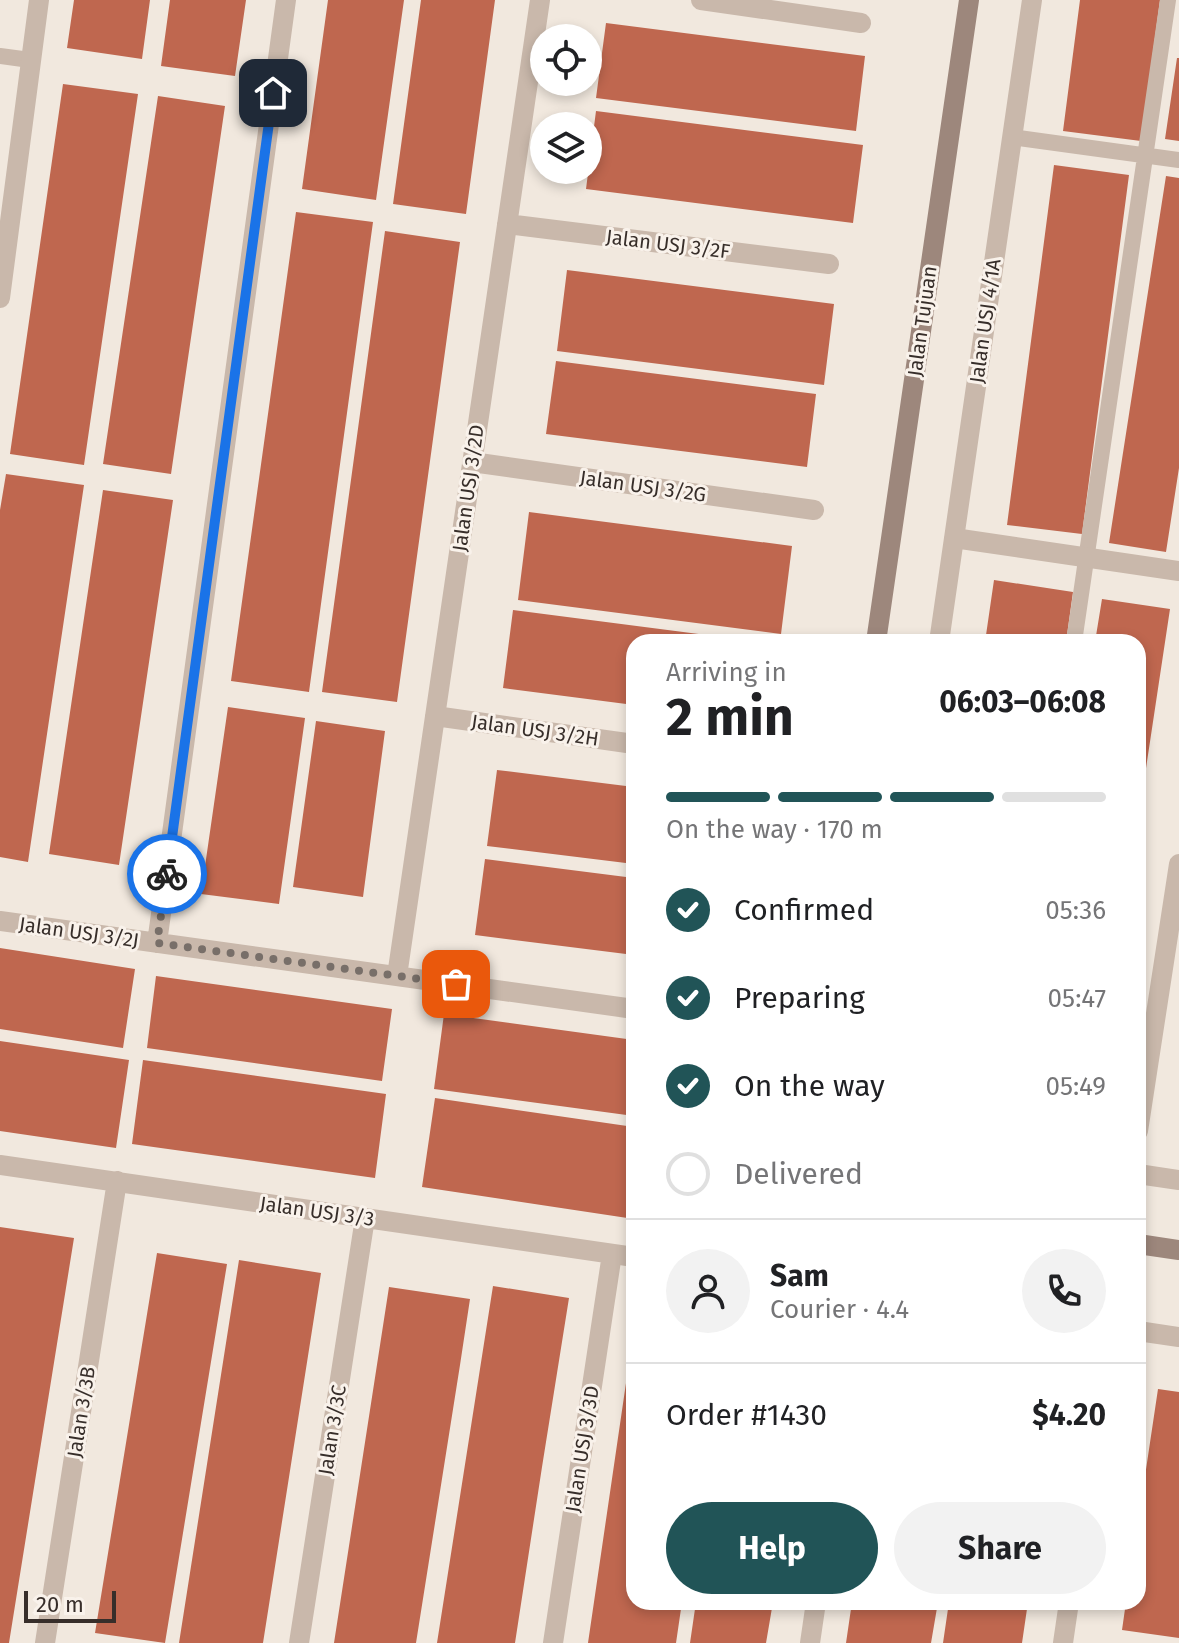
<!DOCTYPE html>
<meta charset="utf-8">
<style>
body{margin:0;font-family:"Fira Sans",sans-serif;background:#f2f2f2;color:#202124;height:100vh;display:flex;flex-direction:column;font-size:30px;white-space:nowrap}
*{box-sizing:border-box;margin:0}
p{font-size:26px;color:#757577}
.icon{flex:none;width:44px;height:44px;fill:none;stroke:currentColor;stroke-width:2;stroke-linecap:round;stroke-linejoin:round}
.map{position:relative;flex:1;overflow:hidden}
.side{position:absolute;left:626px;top:634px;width:520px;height:976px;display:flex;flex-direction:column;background:#fff;border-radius:24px;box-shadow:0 4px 12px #0003}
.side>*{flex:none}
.controls{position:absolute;left:530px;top:24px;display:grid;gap:16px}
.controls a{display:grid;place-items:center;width:72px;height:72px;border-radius:50%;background:#fff;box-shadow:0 4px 12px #0003;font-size:40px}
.scale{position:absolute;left:24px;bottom:20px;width:92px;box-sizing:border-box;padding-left:8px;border:4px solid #372e2a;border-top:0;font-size:22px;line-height:28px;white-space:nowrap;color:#372e2a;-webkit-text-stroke:6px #f9f2eb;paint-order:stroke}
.pin{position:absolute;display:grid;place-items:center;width:68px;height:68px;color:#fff;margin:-34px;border-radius:16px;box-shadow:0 4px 12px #0006}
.courier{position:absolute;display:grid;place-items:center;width:80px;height:80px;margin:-40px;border:6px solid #1a73e8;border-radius:50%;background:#fff;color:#222;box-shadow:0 2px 10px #0007}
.head em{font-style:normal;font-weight:700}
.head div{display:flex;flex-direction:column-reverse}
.head{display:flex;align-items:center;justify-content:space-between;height:136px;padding:0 40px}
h1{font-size:52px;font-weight:700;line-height:60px}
.bar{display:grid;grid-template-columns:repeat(4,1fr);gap:12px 8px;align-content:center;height:96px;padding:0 40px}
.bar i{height:10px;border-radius:6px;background:#e0e0e0}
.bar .selected{background:#215457}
.bar p{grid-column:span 4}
.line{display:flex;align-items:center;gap:20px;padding:0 40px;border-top:2px solid #e0e0e0}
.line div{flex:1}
.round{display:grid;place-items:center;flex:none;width:84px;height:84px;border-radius:42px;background:#f2f2f2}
ol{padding:0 40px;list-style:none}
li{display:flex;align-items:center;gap:24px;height:88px}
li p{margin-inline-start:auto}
li .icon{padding:8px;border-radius:50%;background:#215457;color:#fff;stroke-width:4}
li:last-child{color:#757577}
li i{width:44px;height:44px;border:4px solid #e0e0e0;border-radius:50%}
.cta{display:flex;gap:16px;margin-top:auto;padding:16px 40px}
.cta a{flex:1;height:92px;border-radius:48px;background:#215457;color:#fff;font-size:32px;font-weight:700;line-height:92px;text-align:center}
.cta a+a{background:#f2f2f2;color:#202124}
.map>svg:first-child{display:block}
.building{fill:#bf674f}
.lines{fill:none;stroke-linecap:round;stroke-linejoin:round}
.lane{stroke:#c9b8ab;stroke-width:16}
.street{stroke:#c9b8ab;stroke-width:20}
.secondary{stroke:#9d877c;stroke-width:20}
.done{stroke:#786f69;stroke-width:8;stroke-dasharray:0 14.4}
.route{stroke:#1a73e8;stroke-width:10}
.labels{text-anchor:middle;stroke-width:6;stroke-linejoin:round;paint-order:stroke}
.street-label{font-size:20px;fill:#372e2a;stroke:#f9f2eb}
</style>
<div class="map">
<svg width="1179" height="1643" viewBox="0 0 1179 1643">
<rect width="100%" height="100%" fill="#f1e8de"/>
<path class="building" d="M74,0H150L142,59L67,48Z
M170,0H246L235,76L161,66Z
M328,0H404L376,200L302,189Z
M421,0H495L466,214L393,204Z
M1080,0H1160L1141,141L1063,131Z
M606,23L865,56L856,131L596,98Z
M1177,58H1179V141L1165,139Z
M63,84L138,94L84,465L10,454Z
M158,96L225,106L171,474L103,464Z
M596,111L863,145L853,223L586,189Z
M1054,165L1129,175L1082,534L1007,525Z
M1166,176L1179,178V468L1166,552L1109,543Z
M296,212L373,222L309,692L231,681Z
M385,231L460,242L397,702L322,692Z
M567,270L834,304L824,385L557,351Z
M556,361L816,394L807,467L546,434Z
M6,474L84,485L28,862L0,857V510Z
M103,490L173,500L119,865L49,854Z
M529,512L792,546L781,634L518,600Z
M994,580L1073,592L1066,642H985Z
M1102,599L1170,609L1140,808L1138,642H1095Z
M513,610L745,640V642H634V705L503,688Z
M228,707L305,718L279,904L201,894Z
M316,721L385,731L363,897L293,887Z
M497,770L634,787V864L487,846Z
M485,859L634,878V955L475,935Z
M0,948L135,969L123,1048L0,1029Z
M156,976L392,1009L382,1081L147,1048Z
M444,1014L634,1040V1116L434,1089Z
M0,1041L129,1060L116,1148L0,1131Z
M143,1060L386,1094L375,1178L132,1144Z
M435,1098L634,1127V1219L422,1187Z
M0,1227L74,1238L9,1643H0Z
M157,1253L227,1264L165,1643L95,1633Z
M239,1260L321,1273L263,1643H179Z
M493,1286L569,1298L542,1467L515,1643H437Z
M389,1287L470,1299L460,1365L416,1643H334Z
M632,1342L634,1602H682L676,1643H588Z
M1158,1389L1179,1392V1638L1122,1630L1126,1602H1138V1523Z
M696,1602H773L766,1643H690Z
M852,1602H938L931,1643H846Z
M949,1602H1028L1022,1643H943Z"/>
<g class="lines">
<path class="lane" d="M0,56L30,60
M1012,137L1179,160
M1074,642L1168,0"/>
<path class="street" d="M701,0L861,23
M507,224L829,264
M0,298L39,0
M472,462L814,510
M954,538L1179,571
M939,642L1032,0
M435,716L634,744
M0,921L634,1009
M157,943L286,0
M397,976L540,0
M1138,1131L1179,864
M0,1165L634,1257
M1138,1174L1179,1180
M1138,1331L1179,1337
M45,1643L117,1181
M299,1643L365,1218
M553,1643L612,1254
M810,1643L816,1602
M1063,1643L1069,1602"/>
<path class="secondary" d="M876,642L969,0
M1138,1244L1179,1250"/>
</g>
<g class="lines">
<path class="done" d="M167,874L157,943L456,984"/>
<path class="route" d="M167,874L273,93"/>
</g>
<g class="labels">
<g class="street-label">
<text transform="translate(668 244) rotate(7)" y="7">Jalan USJ 3/2F</text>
<text transform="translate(922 321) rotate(-82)" y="7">Jalan Tujuan</text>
<text transform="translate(985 321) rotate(-82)" y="7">Jalan USJ 4/1A</text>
<text transform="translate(643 486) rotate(8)" y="7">Jalan USJ 3/2G</text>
<text transform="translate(468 488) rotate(-82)" y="7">Jalan USJ 3/2D</text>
<text transform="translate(535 730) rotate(8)" y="7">Jalan USJ 3/2H</text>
<text transform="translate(79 932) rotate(8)" y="7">Jalan USJ 3/2J</text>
<text transform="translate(317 1211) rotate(8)" y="7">Jalan USJ 3/3</text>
<text transform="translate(81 1412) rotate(-81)" y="7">Jalan 3/3B</text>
<text transform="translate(332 1430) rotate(-81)" y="7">Jalan 3/3C</text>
<text transform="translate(582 1449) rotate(-81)" y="7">Jalan USJ 3/3D</text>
</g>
</g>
</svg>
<div class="controls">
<a><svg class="icon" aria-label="locate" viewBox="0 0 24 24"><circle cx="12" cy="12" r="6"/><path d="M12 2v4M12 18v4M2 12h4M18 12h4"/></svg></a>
<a><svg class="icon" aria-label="layers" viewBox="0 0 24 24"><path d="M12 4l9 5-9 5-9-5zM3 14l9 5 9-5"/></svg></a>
</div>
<div class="scale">20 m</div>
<div class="pin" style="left:456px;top:984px;background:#ea580c"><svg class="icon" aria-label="bag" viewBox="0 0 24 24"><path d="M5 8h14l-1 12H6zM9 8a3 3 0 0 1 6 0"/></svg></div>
<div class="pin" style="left:273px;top:93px;background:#1f2937"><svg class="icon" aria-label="home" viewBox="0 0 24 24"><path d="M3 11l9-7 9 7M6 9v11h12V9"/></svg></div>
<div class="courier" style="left:167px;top:874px"><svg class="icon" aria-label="bike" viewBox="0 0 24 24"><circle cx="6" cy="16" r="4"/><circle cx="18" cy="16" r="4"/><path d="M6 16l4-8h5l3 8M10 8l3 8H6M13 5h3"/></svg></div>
<section class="side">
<div class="head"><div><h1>2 min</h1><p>Arriving in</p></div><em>06:03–06:08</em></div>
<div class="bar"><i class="selected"></i><i class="selected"></i><i class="selected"></i><i></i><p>On the way · 170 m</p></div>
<ol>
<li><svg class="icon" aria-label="check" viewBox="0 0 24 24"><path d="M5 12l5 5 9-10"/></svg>Confirmed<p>05:36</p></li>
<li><svg class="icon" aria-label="check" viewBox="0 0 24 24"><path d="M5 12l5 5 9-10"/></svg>Preparing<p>05:47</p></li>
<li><svg class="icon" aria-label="check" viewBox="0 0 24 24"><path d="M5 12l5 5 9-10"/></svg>On the way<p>05:49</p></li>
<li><i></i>Delivered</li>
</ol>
<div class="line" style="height:144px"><a class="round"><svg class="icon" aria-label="person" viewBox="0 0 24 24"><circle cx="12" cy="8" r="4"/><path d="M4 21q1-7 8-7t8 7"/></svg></a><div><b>Sam</b><p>Courier · 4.4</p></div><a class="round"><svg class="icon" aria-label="phone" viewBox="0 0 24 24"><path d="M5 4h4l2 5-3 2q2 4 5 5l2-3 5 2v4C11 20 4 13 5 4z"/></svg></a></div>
<div class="line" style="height:104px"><div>Order #1430</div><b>$4.20</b></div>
<div class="cta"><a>Help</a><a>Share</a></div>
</section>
</div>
